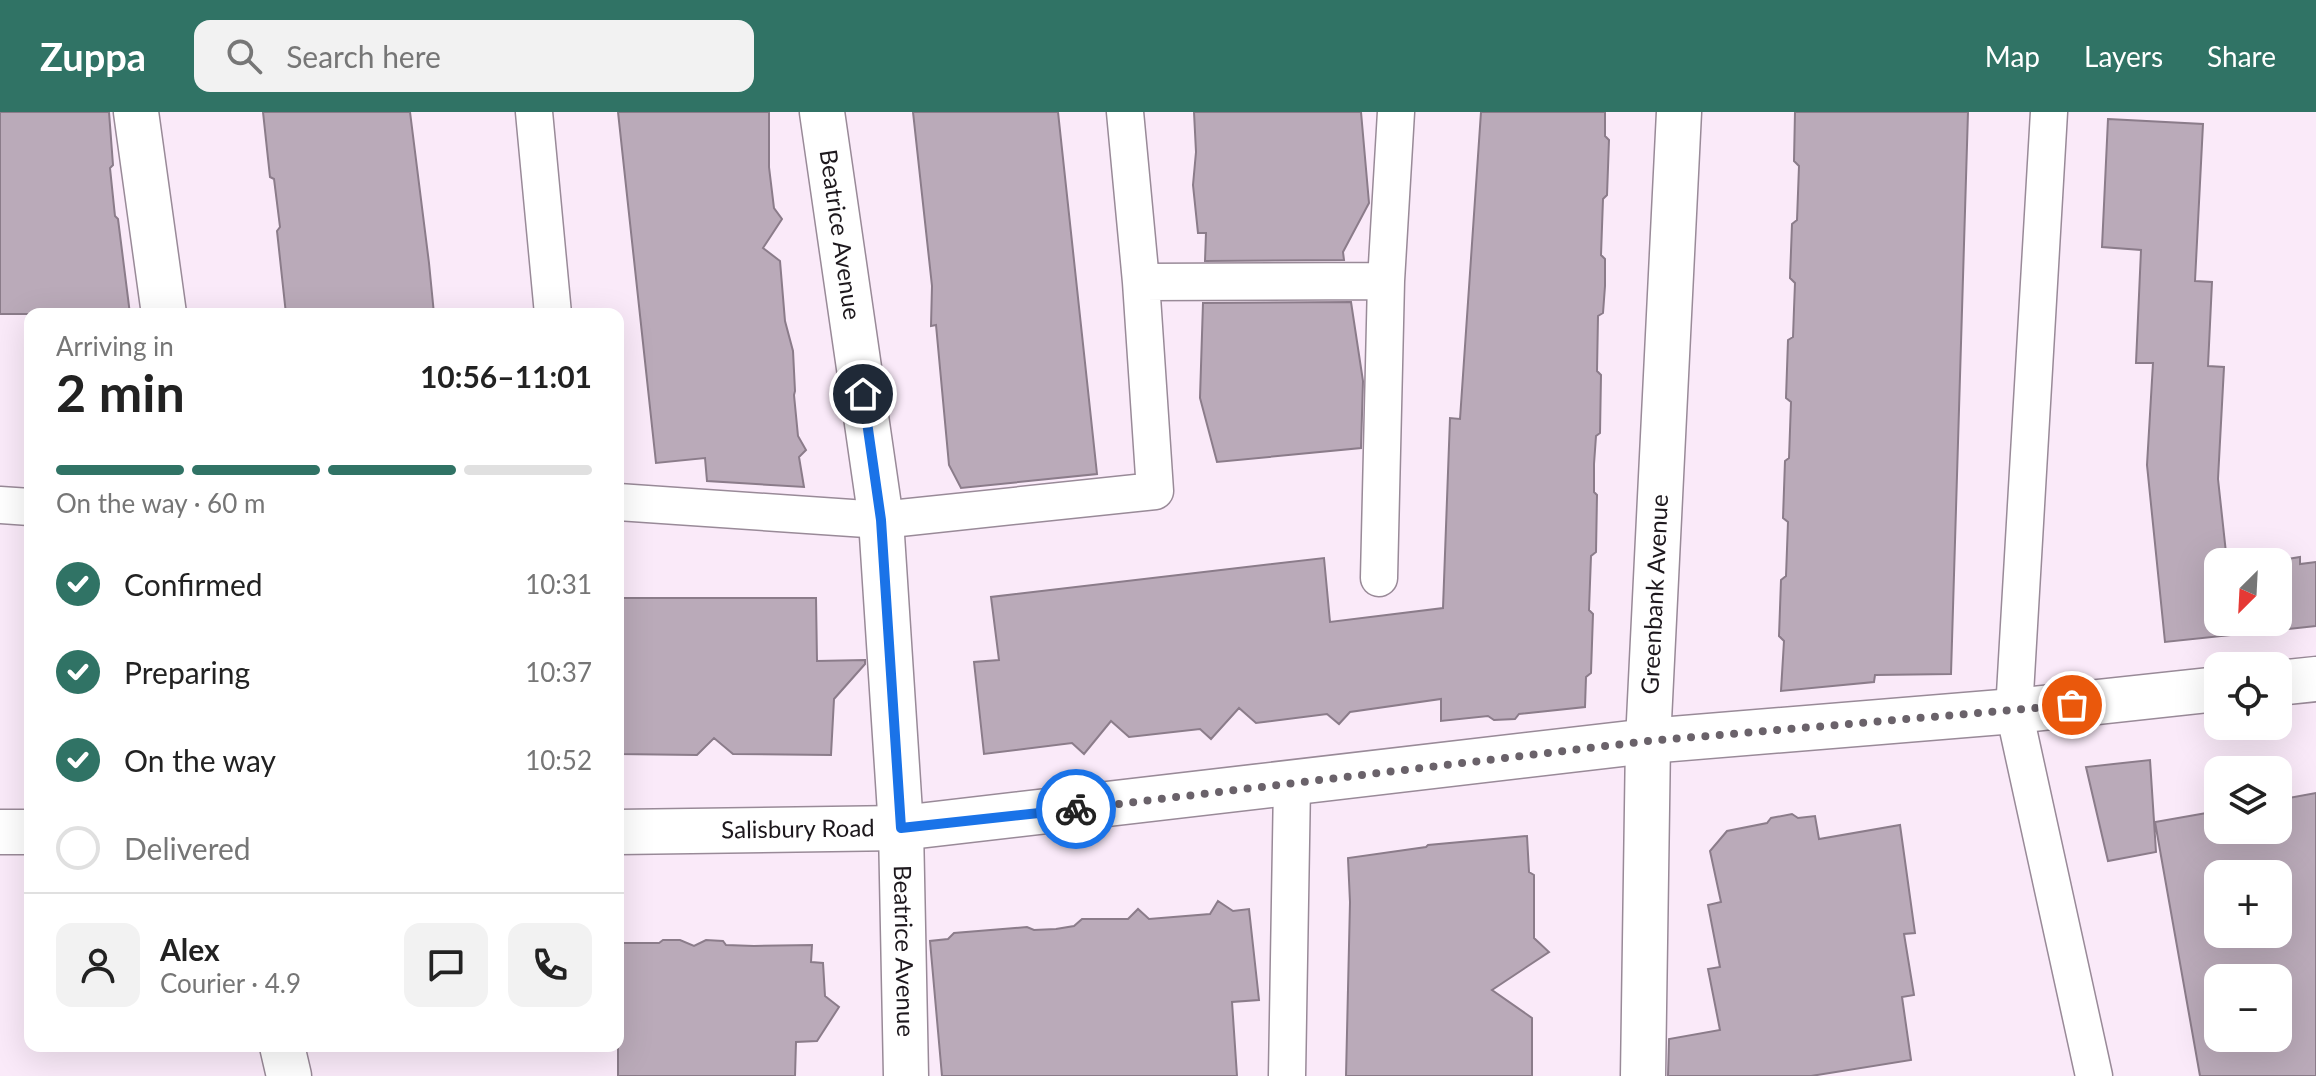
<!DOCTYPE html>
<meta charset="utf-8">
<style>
body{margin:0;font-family:Lato,sans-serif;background:#f2f2f2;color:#222;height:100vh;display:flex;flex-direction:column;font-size:30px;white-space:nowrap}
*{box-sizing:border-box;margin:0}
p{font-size:26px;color:#767676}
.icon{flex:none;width:44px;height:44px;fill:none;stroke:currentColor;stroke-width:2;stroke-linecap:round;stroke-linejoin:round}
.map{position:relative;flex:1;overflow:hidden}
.side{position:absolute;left:24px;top:196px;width:600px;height:744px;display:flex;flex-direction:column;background:#fff;border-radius:16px;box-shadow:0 8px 32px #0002}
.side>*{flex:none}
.needle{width:52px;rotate:204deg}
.buttons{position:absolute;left:2204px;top:436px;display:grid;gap:16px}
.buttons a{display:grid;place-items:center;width:88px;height:88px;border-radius:16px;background:#fff;box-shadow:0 8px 32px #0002;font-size:40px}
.pin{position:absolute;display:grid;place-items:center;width:68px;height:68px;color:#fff;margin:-34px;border:4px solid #fff;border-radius:50%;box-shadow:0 2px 8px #0007}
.courier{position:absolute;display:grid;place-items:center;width:80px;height:80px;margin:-40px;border:6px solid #1a73e8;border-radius:50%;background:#fff;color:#222;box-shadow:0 2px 10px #0007}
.overview em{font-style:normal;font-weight:700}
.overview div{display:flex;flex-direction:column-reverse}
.overview{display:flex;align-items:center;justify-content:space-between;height:136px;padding:0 32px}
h1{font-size:52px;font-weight:700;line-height:60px}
.bar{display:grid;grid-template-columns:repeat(4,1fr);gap:12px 8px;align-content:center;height:96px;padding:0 32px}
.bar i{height:10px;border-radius:6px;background:#e0e0e0}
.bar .active{background:#307365}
.bar p{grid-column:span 4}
.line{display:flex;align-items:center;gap:20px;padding:0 32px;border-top:2px solid #e0e0e0}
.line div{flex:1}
.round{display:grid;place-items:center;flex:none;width:84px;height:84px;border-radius:16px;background:#f2f2f2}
ol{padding:0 32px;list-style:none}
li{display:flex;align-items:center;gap:24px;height:88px}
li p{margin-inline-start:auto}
li .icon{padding:8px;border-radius:50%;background:#307365;color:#fff;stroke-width:4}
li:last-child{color:#767676}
li i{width:44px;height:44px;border:4px solid #e0e0e0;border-radius:50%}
header{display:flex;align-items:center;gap:48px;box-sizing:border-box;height:112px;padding:0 40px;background:#307365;color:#fff}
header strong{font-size:38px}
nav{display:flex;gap:44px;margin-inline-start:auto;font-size:28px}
.search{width:560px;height:72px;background:#f2f2f2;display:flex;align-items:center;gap:20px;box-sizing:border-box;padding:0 28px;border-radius:16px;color:#767676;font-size:30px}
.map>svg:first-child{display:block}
.building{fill:#baaab9;stroke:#8b7c8a;stroke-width:2;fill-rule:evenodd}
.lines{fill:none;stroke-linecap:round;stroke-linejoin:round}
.lane-casing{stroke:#998a98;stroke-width:39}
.street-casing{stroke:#998a98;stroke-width:47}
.lane{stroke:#fff;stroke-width:36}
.street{stroke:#fff;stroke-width:44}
.done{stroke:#6a626a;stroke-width:8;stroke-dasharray:0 14.4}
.route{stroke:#1a73e8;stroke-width:10}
.labels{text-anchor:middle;stroke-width:6;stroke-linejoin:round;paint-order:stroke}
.street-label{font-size:24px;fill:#1d181d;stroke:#fff}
</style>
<header>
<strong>Zuppa</strong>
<div class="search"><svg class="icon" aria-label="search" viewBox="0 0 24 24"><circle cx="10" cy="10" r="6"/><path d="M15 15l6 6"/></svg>Search here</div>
<nav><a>Map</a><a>Layers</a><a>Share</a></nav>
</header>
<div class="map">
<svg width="2316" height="964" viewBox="0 0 2316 964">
<rect width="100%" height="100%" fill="#faeaf9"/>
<path class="building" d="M0,0H109L113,53L110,56L115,104L118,107L130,202H0Z
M263,0H410L429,151L434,202H286L277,119L280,115L274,67L270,65Z
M618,0H769V55L774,96L782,107L763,136L780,149L785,209L793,239L795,279L794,283L798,324L806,338L799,345L804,375L707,369L705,346L656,351Z
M913,0H1058L1097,362L961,376L949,353L936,213L931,214L932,174Z
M1194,0H1361L1369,91L1343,140L1344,148L1205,149L1206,121H1198L1193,73L1196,40Z
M1481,0H1605V24L1609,28L1607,83L1603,87L1601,143L1605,147V174L1603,201L1598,204L1597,259L1601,263L1600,321L1596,324L1594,352V380L1597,383L1596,440L1591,444L1589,498L1593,502L1591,561L1586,565L1585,595L1519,602L1515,607L1494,608L1488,604L1441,609V587L1350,600L1339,612L1327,602L1256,611L1239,596L1211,627L1200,617L1129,625L1111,609L1084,642L1072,631L984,642L974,550L999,548L991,485L1324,446L1330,510L1443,496L1450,306L1460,307Z
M1795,0H1968L1951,562L1875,563L1874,570L1781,579L1784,529L1779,524L1781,468L1786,464L1788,410L1783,406L1785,349L1789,346L1791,290L1786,286L1788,228L1793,225L1794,197L1795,171L1790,166L1792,112L1797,108L1799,54L1794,49Z
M2108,7L2203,12L2195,169L2212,170L2208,254L2224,255L2218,367L2227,450H2218V510H2278V450H2268L2300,445V452L2316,450V514L2165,530L2147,353L2153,251H2136L2141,138L2102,135Z
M1351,190L1363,269L1361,336L1217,350L1200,286L1203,191Z
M618,486H816L817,549L865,548V552L834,587L831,643L733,642L714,626L697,643L618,642Z
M2150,648L2156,740L2108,749L2086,655Z
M2316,681V964H2200L2155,710L2218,699V718H2278V688ZM2218,762H2278V822H2218ZM2218,866H2278V926H2218Z
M1792,702L1798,706L1815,704L1819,727L1900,713L1915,821L1904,822L1914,883L1902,885L1911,948L1811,964H1668L1669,927L1720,918L1708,857L1720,855L1708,793L1721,790L1710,739L1727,719L1767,711L1771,706Z
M1527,724L1529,760L1534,763V826L1549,840L1492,878L1532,906V964H1346L1350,790L1348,746L1426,735L1428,733Z
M1218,789L1233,799L1249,797L1259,888L1232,890L1237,964H942L930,829L948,827L954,821L1027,815L1034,818L1056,817L1074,814L1082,807H1128L1138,797L1149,807L1210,802Z
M663,828H680L694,834L706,828L723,829L726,833L754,834L812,833L811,850L823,851L825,884L839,895L817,929L796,930L795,964H618V831H659Z"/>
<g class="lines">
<defs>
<path id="lane" d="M534,0L553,202
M2049,0L2014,599L2094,964
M1141,170L1386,169
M618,390L881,408L1155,379L1141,170L1125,0
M0,393L30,395
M1379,466L1386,169L1396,0
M1287,964L1292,672"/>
<g id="street">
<path d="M136,0L164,202"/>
<path id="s1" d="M822,0L881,408L901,716L906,964"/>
<path d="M2278,571L2316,567"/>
<path d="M0,720H30"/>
<path id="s2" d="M618,720L901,716L1648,629L2014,599L2218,577"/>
<path d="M282,934L289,964"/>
<path id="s3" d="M1643,964L1648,629L1679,0"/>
</g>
</defs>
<use href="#lane" class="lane-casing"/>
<use href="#street" class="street-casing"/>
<use href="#lane" class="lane"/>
<use href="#street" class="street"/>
</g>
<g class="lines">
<path class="done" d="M1076,697L1648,629L2072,593"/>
<path class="route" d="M863,282L881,408L901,716L1076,697"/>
</g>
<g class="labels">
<g class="street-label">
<text dy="8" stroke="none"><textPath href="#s1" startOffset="124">Beatrice Avenue</textPath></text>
<text dy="8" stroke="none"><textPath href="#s3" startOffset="482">Greenbank Avenue</textPath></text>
<text dy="8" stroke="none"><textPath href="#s2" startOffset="180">Salisbury Road</textPath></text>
<text dy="8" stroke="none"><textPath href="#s1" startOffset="844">Beatrice Avenue</textPath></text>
</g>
</g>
</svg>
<div class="buttons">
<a><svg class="needle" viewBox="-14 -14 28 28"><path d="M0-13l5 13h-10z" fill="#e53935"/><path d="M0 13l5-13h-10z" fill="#767676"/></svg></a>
<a><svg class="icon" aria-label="locate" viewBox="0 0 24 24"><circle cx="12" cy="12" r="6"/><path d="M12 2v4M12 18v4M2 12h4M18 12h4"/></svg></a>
<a><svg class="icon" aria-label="layers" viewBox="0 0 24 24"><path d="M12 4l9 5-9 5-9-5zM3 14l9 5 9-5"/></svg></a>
<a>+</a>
<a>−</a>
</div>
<div class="pin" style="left:2072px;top:593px;background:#ea580c"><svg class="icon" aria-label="bag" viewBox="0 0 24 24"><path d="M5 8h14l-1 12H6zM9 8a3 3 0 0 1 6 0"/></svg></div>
<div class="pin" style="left:863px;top:282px;background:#1f2937"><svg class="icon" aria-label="home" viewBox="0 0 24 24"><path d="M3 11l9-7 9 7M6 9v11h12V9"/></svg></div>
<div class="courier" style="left:1076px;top:697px"><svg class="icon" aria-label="bike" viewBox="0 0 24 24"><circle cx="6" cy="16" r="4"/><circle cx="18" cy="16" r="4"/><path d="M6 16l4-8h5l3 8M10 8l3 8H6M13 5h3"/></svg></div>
<section class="side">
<div class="overview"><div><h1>2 min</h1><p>Arriving in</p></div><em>10:56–11:01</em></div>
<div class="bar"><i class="active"></i><i class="active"></i><i class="active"></i><i></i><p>On the way · 60 m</p></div>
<ol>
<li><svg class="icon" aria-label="check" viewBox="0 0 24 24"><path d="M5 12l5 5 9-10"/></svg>Confirmed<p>10:31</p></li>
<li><svg class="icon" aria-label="check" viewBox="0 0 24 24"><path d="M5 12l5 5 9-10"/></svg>Preparing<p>10:37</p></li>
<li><svg class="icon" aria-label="check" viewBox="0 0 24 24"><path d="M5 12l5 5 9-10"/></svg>On the way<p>10:52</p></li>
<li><i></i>Delivered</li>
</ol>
<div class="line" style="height:144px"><a class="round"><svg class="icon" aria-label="person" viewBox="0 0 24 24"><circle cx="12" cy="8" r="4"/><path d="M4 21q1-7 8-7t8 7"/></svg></a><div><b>Alex</b><p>Courier · 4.9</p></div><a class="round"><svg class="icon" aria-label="chat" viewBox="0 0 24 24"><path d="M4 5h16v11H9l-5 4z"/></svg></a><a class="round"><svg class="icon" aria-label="phone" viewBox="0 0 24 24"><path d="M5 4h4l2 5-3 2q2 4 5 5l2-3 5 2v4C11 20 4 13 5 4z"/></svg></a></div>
</section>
</div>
